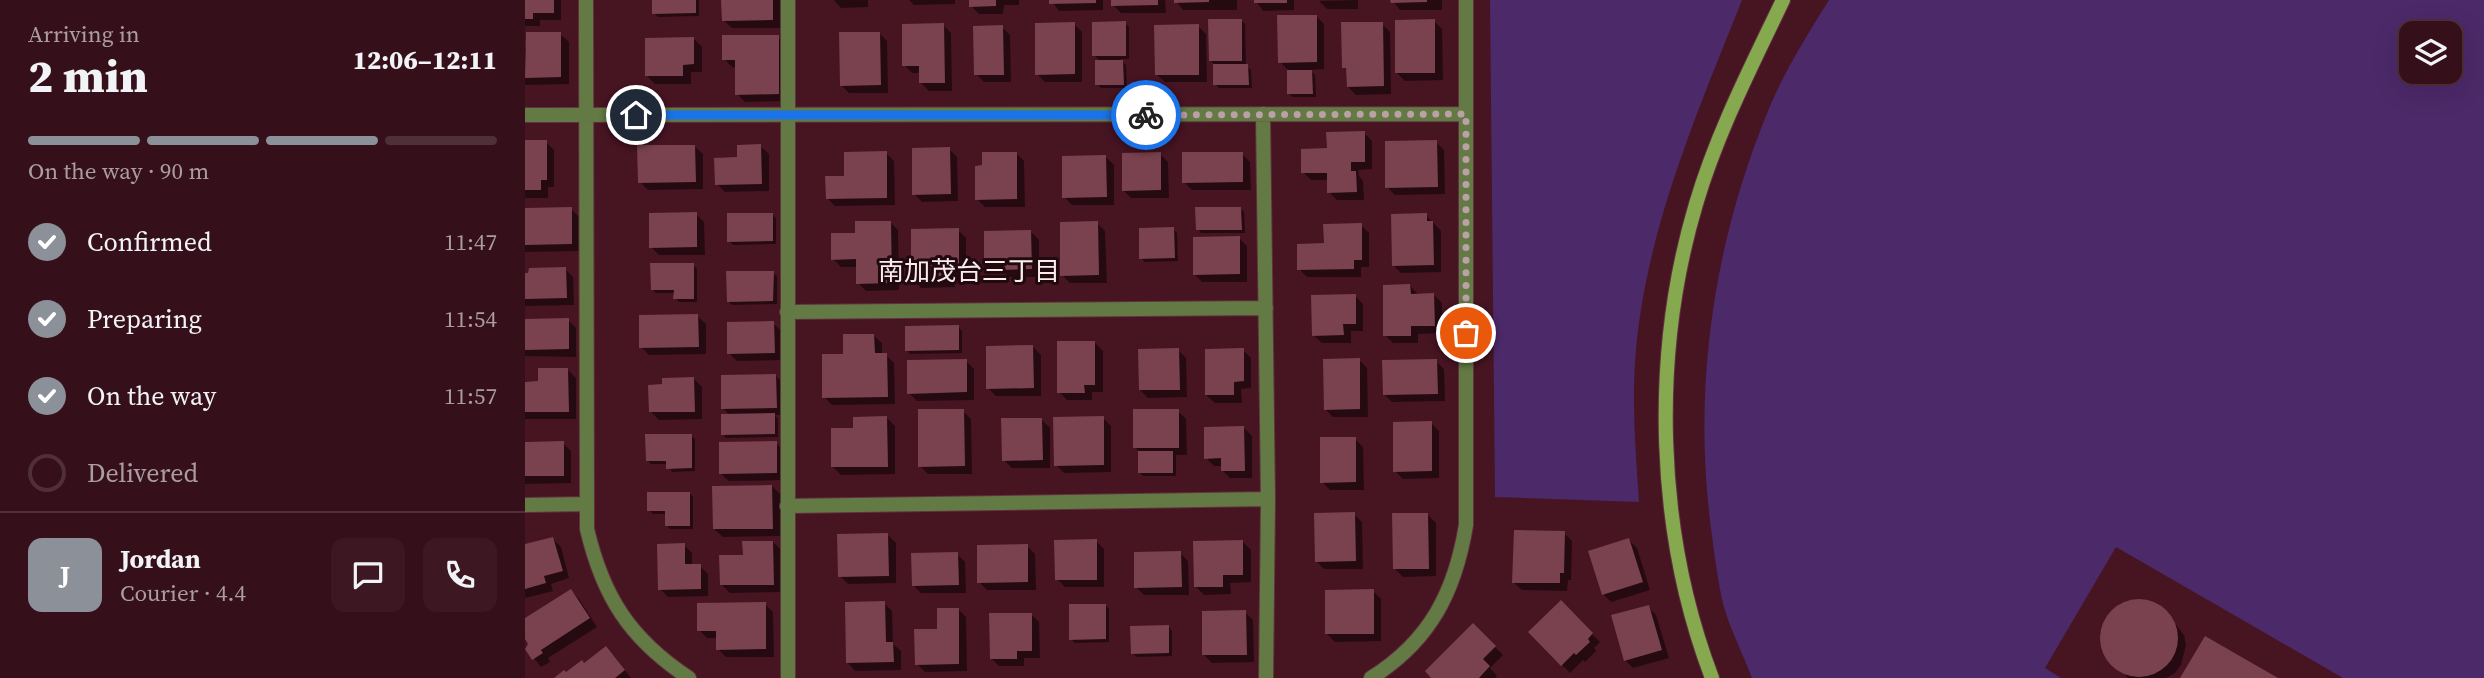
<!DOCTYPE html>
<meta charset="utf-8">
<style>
body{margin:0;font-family:"Source Serif 4","Noto Sans JP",serif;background:#3d1823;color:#f1f3f6;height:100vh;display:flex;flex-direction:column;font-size:26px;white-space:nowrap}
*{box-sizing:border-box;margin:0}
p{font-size:23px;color:#aa9ca2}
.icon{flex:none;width:38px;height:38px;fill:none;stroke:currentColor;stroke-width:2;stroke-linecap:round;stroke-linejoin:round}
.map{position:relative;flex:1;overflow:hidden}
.sheet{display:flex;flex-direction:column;background:#350f1a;width:525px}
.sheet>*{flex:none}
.tools{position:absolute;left:1874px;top:21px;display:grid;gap:14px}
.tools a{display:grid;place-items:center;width:63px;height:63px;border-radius:14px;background:#350f1a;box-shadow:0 7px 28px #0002,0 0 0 2px #4f2f39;font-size:35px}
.pin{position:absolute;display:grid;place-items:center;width:60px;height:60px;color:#fff;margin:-30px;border:4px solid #fff;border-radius:50%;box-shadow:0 2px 7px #0007}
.courier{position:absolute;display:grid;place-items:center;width:70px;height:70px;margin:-35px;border:5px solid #1a73e8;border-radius:50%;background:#fff;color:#222;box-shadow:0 2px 9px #0007}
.overview em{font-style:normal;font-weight:800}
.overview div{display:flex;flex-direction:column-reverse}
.overview{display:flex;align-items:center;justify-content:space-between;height:119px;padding:0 28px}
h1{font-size:46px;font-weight:800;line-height:52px}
.bar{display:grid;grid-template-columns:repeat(4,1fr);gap:10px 7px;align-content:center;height:84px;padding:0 28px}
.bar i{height:9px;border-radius:5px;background:#4f2f39}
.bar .selected{background:#8c9099}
.bar p{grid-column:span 4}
.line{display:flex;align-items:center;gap:18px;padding:0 28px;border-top:2px solid #4f2f39}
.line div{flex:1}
.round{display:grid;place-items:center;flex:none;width:74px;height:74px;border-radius:14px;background:#3d1823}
ol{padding:0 28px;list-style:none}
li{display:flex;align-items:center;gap:21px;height:77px}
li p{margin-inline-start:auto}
li .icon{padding:7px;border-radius:50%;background:#8c9099;color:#fff;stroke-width:4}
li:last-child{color:#aa9ca2}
li i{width:38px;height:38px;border:4px solid #4f2f39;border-radius:50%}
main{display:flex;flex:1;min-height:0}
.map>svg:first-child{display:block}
.green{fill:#4c2969;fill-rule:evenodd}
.shadow{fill:#0007}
.building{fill:#7a424e}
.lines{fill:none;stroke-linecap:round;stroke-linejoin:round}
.street-casing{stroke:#60323f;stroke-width:16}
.secondary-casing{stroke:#60323f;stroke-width:16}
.street{stroke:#647a44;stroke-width:14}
.secondary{stroke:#86a84f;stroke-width:14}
.done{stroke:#bba0a7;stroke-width:7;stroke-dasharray:0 12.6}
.route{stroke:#1a73e8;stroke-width:9}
.labels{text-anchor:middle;stroke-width:6;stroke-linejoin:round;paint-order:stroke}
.neighbourhood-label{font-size:26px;fill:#faecee;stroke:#200a0f}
</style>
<main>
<section class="sheet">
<div class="overview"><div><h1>2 min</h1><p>Arriving in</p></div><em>12:06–12:11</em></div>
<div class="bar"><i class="selected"></i><i class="selected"></i><i class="selected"></i><i></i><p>On the way · 90 m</p></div>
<ol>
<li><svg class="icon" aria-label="check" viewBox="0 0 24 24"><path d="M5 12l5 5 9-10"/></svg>Confirmed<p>11:47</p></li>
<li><svg class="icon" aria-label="check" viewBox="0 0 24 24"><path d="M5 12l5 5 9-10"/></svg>Preparing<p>11:54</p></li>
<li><svg class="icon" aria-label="check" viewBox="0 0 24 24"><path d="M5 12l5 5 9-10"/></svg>On the way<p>11:57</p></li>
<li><i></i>Delivered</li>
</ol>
<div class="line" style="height:126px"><b class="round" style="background:#8c9099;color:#fff">J</b><div><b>Jordan</b><p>Courier · 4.4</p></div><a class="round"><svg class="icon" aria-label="chat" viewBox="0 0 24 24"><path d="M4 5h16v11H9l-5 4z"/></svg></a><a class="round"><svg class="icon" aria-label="phone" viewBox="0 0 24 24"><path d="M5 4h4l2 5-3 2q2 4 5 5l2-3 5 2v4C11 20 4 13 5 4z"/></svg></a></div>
</section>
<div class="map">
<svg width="1959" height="678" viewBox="0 0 1959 678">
<rect width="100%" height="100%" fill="#471422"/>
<path class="green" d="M965,0H1217C1171,116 1118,237 1110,363C1107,409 1111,456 1114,502L970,497Z
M1304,0H1959V678H1818L1591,547L1520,668L1536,678H1227C1218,654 1205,629 1198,604C1193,582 1190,559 1187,536C1167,394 1187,249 1241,116C1257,75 1281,37 1304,0ZM1886,33H1925V72H1886Z"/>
<path class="shadow" d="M0,0H36V20H15V26H0Z
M129,0H174V16L133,17L129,13Z
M198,0H255V28H207L198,20Z
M309,0H343V7L316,8Z
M384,0H430V4L389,5Z
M446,0H494V5H479L478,14H454L446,6Z
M526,0H578V10L534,11Z
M588,0H640L641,13H596L588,5Z
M650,0H712V10H658Z
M730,0H769V10L738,11Z
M833,0V9H802L794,1Z
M867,0H917V10H875Z
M791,16L799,24V69L785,70L790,75L791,97H767L764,93L763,70L755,62Z
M716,20L720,24L721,66L726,70L727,88H694L690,84V65L686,61Z
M909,21L917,29L918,80L880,81L872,73Z
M600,23L604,27V59H595L601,65L602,88H576L572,84L576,62L569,55Z
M549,24L557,32V82H520L512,74Z
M857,24L865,32L866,94L831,95L823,87V72L819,67Z
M418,25L426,33L427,91H404L396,83V73H387L379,65Z
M673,26L681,34L682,82H640L631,74Z
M477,27L485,35L486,82H459L451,74Z
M354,33L362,41L363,93H324L316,85Z
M35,34L44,42V84L0,85V48Z
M253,37L261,45V101L220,102L212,94V68L207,67L199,59Z
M169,39L177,47V72H166V84H130L122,76Z
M839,133L847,141V169L833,170L834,176L838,181L839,200H812L804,192V180H786L778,172L804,150Z
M0,142H21L29,150V187H23V198H0Z
M911,142L919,150L920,194L870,195L862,187Z
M169,146L178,154V189L123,190L115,182Z
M235,146L244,154V191L200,192L192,184Z
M424,149L432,157L433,201L397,202L389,194Z
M361,153L369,161L370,205L310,206L302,198L321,178Z
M491,153L499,161L500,207H460L452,199Z
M635,154L643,162L644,198H606L598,190Z
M717,154L725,162L726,190H667L659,182Z
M581,157L589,165V205H547L539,197Z
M715,208L719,212L720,233H676L673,229Z
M46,209L54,217L55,251L0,252V210Z
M171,214L179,222L180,255H134L126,247Z
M247,214L251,218V244L208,245L204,241Z
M901,215L916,231V272L876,273L868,265Z
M365,222L373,230L374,290L341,291L333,283L332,267H316L308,259L332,235Z
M572,223L580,231L582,283H545L537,275Z
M836,225L844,233V267H836V277H782L774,269L800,245Z
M648,229L652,233L653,261L620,262L616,258Z
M433,230L441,238V275L429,276L430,287L396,288L388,279Z
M506,232L514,240V277H484L476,270H469L461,262Z
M714,238L722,246V282H677L669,274Z
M168,265L172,269V302H154L150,298V293H131L127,289Z
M40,269L48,277L49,305L0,306V275Z
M248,273L252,276V304L207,305L203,301Z
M885,286L894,295H909L917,303V333L893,334V343H868L860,335Z
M830,296L838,304V331H826V343H797L788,335Z
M172,316L181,324V354L124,355L116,347Z
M43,320L51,328V357L0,356V321Z
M248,323L256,331L257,360L212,361L204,353Z
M433,327L437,331V353L385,354L382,350Z
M348,335L357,343V355H361L369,363L370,404L307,405L299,397L320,356Z
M570,343L578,351V392H567V400H542L534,392Z
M508,347L516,355V396H471L463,388Z
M653,350L661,358L662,397L623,398L615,390Z
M718,350L726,358V388L716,389L717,403H690L681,395Z
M834,360L842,368L843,417H808L800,409Z
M441,361L449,369V400L392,401L384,393Z
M911,361L919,369L920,401L867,402L859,394Z
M43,370L51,378V419H0V383H15Z
M251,376L259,384V415H250L253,419V437L201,438L198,434L205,416L198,408Z
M169,379L177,387V419L134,420L126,412Z
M438,411L446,419L447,474H403L395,466Z
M653,411L661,419L662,455H651V476H618L614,472L615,452L610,448Z
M362,418L370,426V474L316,475L308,467L330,430Z
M578,418L586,426V472L539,473L531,465Z
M517,420L525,428V468H487L479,460Z
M906,423L914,431V478L878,479L870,471Z
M719,428L727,436V478H705L697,470V466H689L681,458Z
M166,435L170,439V471L147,472L143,464H126L122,460Z
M830,439L838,447L839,490H805L797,482Z
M38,443L46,451V483L0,484V444Z
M251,443L259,451L260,480L204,481L195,473Z
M247,486L255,494V536L198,537L189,529Z
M165,493L168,497V529H145L142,526L141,514H128L124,510Z
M829,514L837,522L838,569H799L791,561Z
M903,515L911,523V576L878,577L870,569Z
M1039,533L1047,541L1046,580H1043L1042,591L997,590L988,582Z
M363,535L371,543V583L323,584L315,576Z
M28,539L36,547L44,578L26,584L28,591L0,598V546Z
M1104,540L1112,548L1125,590L1086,602L1078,594Z
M571,541L579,549V587H540L532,579Z
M248,542L256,550V592L205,593L197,585L220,557Z
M718,542L726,550V582L705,583L706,594L679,595L671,587Z
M159,545L167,553V566H175L183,574V596L143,597L135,589Z
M502,546L510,554L511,590H462L454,582Z
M655,553L663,561L664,595H619L611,587Z
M432,554L440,562L441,593H396L388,585Z
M46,591L54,599L72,627L23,658L25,662L16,667L1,648L6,645L0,636V620Z
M848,591L856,599V641L810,642L802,634Z
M1611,600L1621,601L1639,610L1659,635L1661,645L1656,665L1650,673L1641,678H1603L1587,662L1578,644L1580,624L1585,615L1601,603Z
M359,603L367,611L368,644L376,651V670L330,671L322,662Z
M1036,603L1075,642L1069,648L1071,651L1060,662L1058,660L1045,673L1005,632Z
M240,604L248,612L249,657H201L193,649L192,638H182L174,630Z
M580,605L584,609V642L550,643L546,639Z
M1123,607L1131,615L1144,658L1108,668L1100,660Z
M433,609L441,617L442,671L400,672L392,664L413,630Z
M720,612L728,620L729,662L687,663L679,655Z
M506,614L514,622L515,658H499V666H474L466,658Z
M948,625L978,655L965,668L972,676L970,678H909Z
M644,627L647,631V656L611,657L608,653Z
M89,656L106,678H33L60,665Z"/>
<path class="building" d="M0,0H29V13H8V19H0Z
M127,0H171V13L127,14Z
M196,0H248V20L197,21Z
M444,0H471V6L444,7Z
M524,0H571V3L524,4Z
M586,0H633V5L586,6Z
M649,0H684V2L649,3Z
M729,0H762V3H729Z
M865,0H902V2L866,3Z
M752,15H792V62L753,63Z
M683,19H717V61H684Z
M910,19V73H870V20Z
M601,21V56H567V22Z
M550,22V74L510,75V23Z
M816,22H858L859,86L822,87L821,68H817Z
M419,23L420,83H394V66H377V24Z
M674,24V75H630L629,25Z
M478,25L479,75H449L448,26Z
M1,32H36V77L0,78Z
M314,32H355L356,85L315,86Z
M197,35H254V94L210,95V60H197Z
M169,37V64L158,65V76H120V38Z
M570,60H598L599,85H570Z
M688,64H723L724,85H688Z
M762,70H787L788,94H762Z
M840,131V162H826V171H831L832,192L802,193V173H776V149L802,148L801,132Z
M0,140H22V180H16V190H0Z
M912,140L913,187L860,188V141Z
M236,144L237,184L190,185L189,158L212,157V145Z
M112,145H170L171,182L113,183Z
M425,147L426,194L387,195V148Z
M362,151V198L301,199L300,176H319V152Z
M457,152H492V199L450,200V166L457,165Z
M636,152V190L597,191V153Z
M657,152H718V182L657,183Z
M581,155L582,197L537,198V156Z
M47,207V244L0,245V208Z
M670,207H716L717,230H671Z
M172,212V247L124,248V213Z
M202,213H248V241L202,242Z
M902,213V221H908L909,265L867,266L866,214Z
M330,221H366L367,283L331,284V259L306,260V233H330Z
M573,221L574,275L535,276V222Z
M837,223V260H829V269L772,270V244L799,243L798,224Z
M649,227L650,258L614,259V228Z
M434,228V268H422V280H386V229Z
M506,230L507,269L474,270V262H459V231Z
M715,236V274L668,275V237Z
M125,263H169V299H148L149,290H126Z
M41,267L42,298L0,299V273H3L4,268Z
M201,271H249L248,301L202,302Z
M885,284L886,294L909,293L910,326H886V336H858V285Z
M831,294V324H818L819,335L787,336L786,295Z
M173,314L174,347L114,348V315Z
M44,318V349L0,350V319Z
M249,321L250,353L202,354V322Z
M434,325V350L380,351V326Z
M318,334H349L350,353H362L363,397L297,398V354H318Z
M532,341H570V385H559L560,393H532Z
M508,345L509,388L461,389V346Z
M654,348L655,390H614L613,349Z
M719,348V381L709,382V395H680V349Z
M835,358V409L799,410L798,359Z
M442,359V392L382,394V360Z
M912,359L913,394L858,395L857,360Z
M13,368H43L44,412H0V382L13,381Z
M251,374L252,408L196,409V375Z
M169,377L170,412H124L123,385L137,384V378Z
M393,409H439L440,466L393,467Z
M608,409H654V448H608Z
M250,413V434L196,435V414Z
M362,416L363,467H306V428H328V417Z
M579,416V465L529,466L528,417Z
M476,418H517L518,460L477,461Z
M907,421V471L868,472V422Z
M719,426L720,471H696V458L679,459V427Z
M120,434H167V468L141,469V461H121Z
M795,437H831V482L795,483Z
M39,441V476H0V442Z
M252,441V473L194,474V442Z
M613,451H648V473H613Z
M247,485L248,529H188L187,486Z
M122,492H165V526H140V511H122Z
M830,512L831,561L790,562L789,513Z
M867,513H903L904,569H868Z
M989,530L1040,531L1039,573H1035V583H987Z
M363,533L364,576L313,577L312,534Z
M28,537L38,571L19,576L21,583L0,589V544Z
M1104,538L1118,582L1077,595L1063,551Z
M572,539V580H530L529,540Z
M718,540V575H698V587H669L668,541Z
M217,541H248L249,585H195L194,555H218Z
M160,543V564H176V589L133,590L132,544Z
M503,544V582L452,583V545Z
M656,551L657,587L609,588V552Z
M433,552L434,585L387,586L386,553Z
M46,589L65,618L16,650L18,653L7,660L0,649L3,644L0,639V618Z
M849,589V634H800V590Z
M1575 638a39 39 0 1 1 78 0a39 39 0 1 1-78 0Z
M1036,600L1068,633L1063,639L1065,642L1051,655L1049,653L1036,666L1003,632Z
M360,601L361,642H368L369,662L321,663L320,602Z
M241,602V649L191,650V631H172V603Z
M544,604H581V639L544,640Z
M1124,605L1137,650L1099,661L1086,615Z
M412,608H434V664L390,665L389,629H412Z
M721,610L722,655H677V611Z
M464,613H507V651H492V659H465Z
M948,623L971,646L958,659L965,666L954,678H906L900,671Z
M644,625V653L606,654L605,626Z
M1680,636L1753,678H1655Z
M81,646L100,670L90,678H29L39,670L41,672L57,660L59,663Z"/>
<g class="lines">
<defs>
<path id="street" d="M61,0L62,529C78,597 105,639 164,678
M738,114L743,499L741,678
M0,115L941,114
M262,312L741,308
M0,505L61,504
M262,506L743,499
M263,678V0
M846,678C905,641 930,592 941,525V0"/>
<path id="secondary" d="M1187,678C1131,531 1126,355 1171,204C1192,133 1226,67 1258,0"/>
</defs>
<use href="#street" class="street-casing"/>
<use href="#secondary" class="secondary-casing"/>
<use href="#street" class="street"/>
<use href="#secondary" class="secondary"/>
</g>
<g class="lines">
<path class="done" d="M621,115L941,114V333"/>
<path class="route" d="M111,115H621"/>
</g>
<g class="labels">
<g class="neighbourhood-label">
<text x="444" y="280">南加茂台三丁目</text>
</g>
</g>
</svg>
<div class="tools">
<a><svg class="icon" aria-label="layers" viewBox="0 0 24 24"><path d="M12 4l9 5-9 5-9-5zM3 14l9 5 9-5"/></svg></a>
</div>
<div class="pin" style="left:941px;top:333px;background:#ea580c"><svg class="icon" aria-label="bag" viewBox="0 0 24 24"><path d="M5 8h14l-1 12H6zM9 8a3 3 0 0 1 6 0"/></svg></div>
<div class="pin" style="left:111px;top:115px;background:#1f2937"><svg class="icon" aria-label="home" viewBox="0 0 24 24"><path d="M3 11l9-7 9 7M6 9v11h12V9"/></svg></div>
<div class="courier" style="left:621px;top:115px"><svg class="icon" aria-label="bike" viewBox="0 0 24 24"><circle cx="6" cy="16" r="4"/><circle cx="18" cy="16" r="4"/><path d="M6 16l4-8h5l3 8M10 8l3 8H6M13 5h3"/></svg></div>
</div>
</main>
